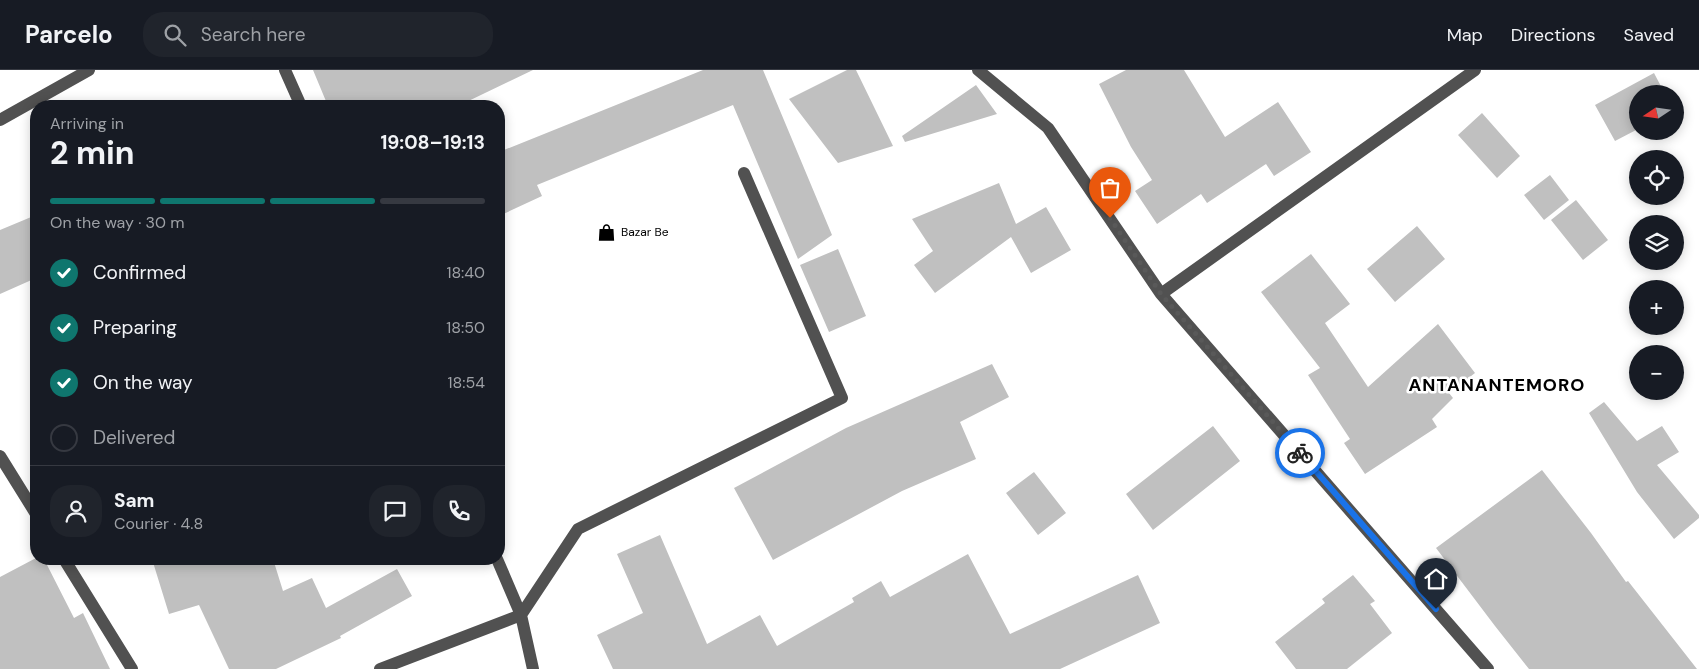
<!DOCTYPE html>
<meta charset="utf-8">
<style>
body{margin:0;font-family:"DM Sans",sans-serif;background:#20242c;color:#f1f3f6;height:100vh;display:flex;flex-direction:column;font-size:19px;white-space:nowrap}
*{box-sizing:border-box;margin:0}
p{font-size:16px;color:#9ea1a6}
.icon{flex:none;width:28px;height:28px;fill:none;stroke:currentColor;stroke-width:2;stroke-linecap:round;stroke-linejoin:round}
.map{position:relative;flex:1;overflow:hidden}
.sheet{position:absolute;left:30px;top:30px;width:475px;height:465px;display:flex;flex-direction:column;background:#171b24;border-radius:20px;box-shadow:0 2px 12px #0003}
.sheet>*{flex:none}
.needle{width:32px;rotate:257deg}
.buttons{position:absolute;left:1629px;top:15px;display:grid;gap:10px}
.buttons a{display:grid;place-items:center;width:55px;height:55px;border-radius:50%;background:#171b24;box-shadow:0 2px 12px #0003;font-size:25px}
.pin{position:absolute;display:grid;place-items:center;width:42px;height:42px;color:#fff;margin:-51px -21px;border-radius:50% 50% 50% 0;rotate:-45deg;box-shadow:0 0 5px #0007}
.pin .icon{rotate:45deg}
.courier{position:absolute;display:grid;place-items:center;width:50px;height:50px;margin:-25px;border:4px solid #1a73e8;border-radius:50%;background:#fff;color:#222;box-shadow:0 1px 6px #0007}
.head em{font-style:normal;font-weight:700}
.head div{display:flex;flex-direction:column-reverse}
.head{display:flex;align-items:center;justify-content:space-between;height:85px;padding:0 20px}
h1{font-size:32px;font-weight:700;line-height:38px}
.bar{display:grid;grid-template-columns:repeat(4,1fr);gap:8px 5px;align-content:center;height:60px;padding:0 20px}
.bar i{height:6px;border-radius:4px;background:#363941}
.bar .on{background:#0f766e}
.bar p{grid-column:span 4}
.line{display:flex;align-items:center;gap:12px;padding:0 20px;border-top:1px solid #363941}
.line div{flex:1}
.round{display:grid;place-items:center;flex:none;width:52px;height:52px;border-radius:20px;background:#20242c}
ol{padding:0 20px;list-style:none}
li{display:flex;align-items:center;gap:15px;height:55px}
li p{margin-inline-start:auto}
li .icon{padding:5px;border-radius:50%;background:#0f766e;color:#fff;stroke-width:4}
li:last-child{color:#9ea1a6}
li i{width:28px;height:28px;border:2px solid #363941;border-radius:50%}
header{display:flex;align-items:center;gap:30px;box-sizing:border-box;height:70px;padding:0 25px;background:#171b24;border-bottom:1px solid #363941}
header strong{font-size:24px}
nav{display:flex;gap:28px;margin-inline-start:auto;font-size:18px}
.search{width:350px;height:45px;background:#20242c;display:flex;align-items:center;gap:12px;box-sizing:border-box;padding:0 18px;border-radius:20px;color:#9ea1a6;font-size:19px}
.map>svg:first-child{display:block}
.building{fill:#c0c0c0}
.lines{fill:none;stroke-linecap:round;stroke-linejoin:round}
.minor{stroke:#515151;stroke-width:12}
.done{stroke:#595959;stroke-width:5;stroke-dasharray:0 9}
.route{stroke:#1a73e8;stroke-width:6}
.labels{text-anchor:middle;stroke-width:5;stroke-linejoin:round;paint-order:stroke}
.poi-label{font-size:12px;fill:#000;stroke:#fff;text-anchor:start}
.district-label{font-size:18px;font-weight:bold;letter-spacing:1px;fill:#000;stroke:#fff}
</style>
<header>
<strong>Parcelo</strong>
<div class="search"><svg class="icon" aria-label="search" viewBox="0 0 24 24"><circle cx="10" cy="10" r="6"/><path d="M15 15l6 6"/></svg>Search here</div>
<nav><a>Map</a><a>Directions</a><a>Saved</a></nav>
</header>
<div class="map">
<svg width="1699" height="599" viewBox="0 0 1699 599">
<rect width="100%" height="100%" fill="#fff"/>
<path class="building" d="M313,0H533L458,36H328Z
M703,0H763L832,165L798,189L733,35L537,115L542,126L499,146V82Z
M847,0H856L893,76L838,93L789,29Z
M1126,0H1184L1225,67L1278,32L1311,82L1274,106L1266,94L1207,133L1201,124L1157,154L1135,121L1152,110L1131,77L1099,14Z
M1654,3L1665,24H1638V59L1615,71L1595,35Z
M976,15L997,44L905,72L902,66Z
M1482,43L1520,86L1497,108L1458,65Z
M1550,105L1569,130L1544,150L1524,125Z
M999,113L1016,154L1046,137L1071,180L1031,203L1011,167L935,223L914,195L933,181L912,149Z
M1576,130L1608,170L1583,190L1551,150Z
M36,145V208L0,224V160Z
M1417,156L1445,189L1395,232L1367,199Z
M838,179L866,246L829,262L800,195Z
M1311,184L1350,234L1325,253L1368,317L1438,254L1475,303L1449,323L1453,328L1432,349L1437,357L1365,404L1344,373L1350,369L1308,305L1320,298L1261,222Z
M992,294L1009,327L960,352L976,389L902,421L773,490L734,418L846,358Z
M1604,332L1637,371L1662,356L1679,382L1657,395L1699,445V448L1674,469L1637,422L1589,343Z
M1213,356L1240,391L1153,460L1126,424Z
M1542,400L1591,463L1626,512L1628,511L1697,599H1529L1495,556L1436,478Z
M1034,402L1066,443L1038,465L1006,423Z
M660,465L707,574L760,545L777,576L854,532L852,528L881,511L890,527L968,484L1010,564L1138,505L1160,553L1060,599H613L597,565L643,543L617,484Z
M36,488L44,489L74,548L83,543L110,599H0V507Z
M152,489H273L283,521L312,508L326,538L397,499L412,526L340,566L341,568L276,599H229L199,535L169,544Z
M1353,505L1375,531L1370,534L1392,563L1347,599H1296L1275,572L1325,533L1322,529Z"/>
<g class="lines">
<path class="minor" d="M285,0L301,36
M978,0L1048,58L1161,224
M1475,0L1161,224L1488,599
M0,50L89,0
M0,386L36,444
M64,489L132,599
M497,489L521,545L533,599
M380,599L521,545L578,459L842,328L744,103"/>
</g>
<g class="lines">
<path class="done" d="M1110,148L1161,224L1300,383"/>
<path class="route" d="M1300,383L1436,539"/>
</g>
<defs>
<symbol id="shop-bare" viewBox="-9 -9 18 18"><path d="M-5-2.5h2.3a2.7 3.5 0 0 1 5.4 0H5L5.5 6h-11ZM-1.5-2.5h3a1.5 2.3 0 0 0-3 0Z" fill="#000" stroke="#fff" stroke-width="2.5" paint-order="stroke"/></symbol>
</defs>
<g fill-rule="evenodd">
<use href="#shop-bare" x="594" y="150" width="25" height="25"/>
</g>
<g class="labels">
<g class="poi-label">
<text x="621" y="166">Bazar Be</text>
</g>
<g class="district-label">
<text x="1497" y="321">ANTANANTEMORO</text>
</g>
</g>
</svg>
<div class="buttons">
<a><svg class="needle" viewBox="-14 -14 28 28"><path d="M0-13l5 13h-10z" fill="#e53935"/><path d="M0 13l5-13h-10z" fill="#9ea1a6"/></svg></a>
<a><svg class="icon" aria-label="locate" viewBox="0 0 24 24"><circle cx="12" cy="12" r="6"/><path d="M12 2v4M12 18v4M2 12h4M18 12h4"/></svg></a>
<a><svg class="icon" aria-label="layers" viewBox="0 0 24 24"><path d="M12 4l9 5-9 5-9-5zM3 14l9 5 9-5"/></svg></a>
<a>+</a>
<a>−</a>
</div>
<div class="pin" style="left:1110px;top:148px;background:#ea580c"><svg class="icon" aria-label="bag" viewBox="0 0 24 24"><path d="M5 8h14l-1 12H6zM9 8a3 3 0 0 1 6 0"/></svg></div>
<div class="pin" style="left:1436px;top:539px;background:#1f2937"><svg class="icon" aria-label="home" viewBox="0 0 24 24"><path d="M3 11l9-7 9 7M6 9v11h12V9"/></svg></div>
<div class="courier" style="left:1300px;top:383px"><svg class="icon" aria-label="bike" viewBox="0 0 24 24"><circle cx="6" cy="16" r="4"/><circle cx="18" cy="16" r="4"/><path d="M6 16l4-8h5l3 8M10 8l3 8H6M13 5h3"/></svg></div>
<section class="sheet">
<div class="head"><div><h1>2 min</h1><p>Arriving in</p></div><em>19:08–19:13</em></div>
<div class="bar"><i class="on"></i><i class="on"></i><i class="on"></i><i></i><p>On the way · 30 m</p></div>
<ol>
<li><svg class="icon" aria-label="check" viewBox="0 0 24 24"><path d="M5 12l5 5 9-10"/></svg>Confirmed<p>18:40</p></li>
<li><svg class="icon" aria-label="check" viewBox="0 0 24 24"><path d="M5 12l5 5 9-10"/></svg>Preparing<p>18:50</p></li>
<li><svg class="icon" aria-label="check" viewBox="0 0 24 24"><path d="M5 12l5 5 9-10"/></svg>On the way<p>18:54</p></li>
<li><i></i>Delivered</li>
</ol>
<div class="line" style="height:90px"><a class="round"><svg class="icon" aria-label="person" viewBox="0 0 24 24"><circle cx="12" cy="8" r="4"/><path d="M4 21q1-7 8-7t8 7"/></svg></a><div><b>Sam</b><p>Courier · 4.8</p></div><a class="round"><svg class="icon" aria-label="chat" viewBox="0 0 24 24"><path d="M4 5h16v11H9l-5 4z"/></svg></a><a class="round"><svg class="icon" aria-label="phone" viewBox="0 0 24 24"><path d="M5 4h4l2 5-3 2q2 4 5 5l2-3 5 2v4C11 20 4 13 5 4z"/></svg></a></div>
</section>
</div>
